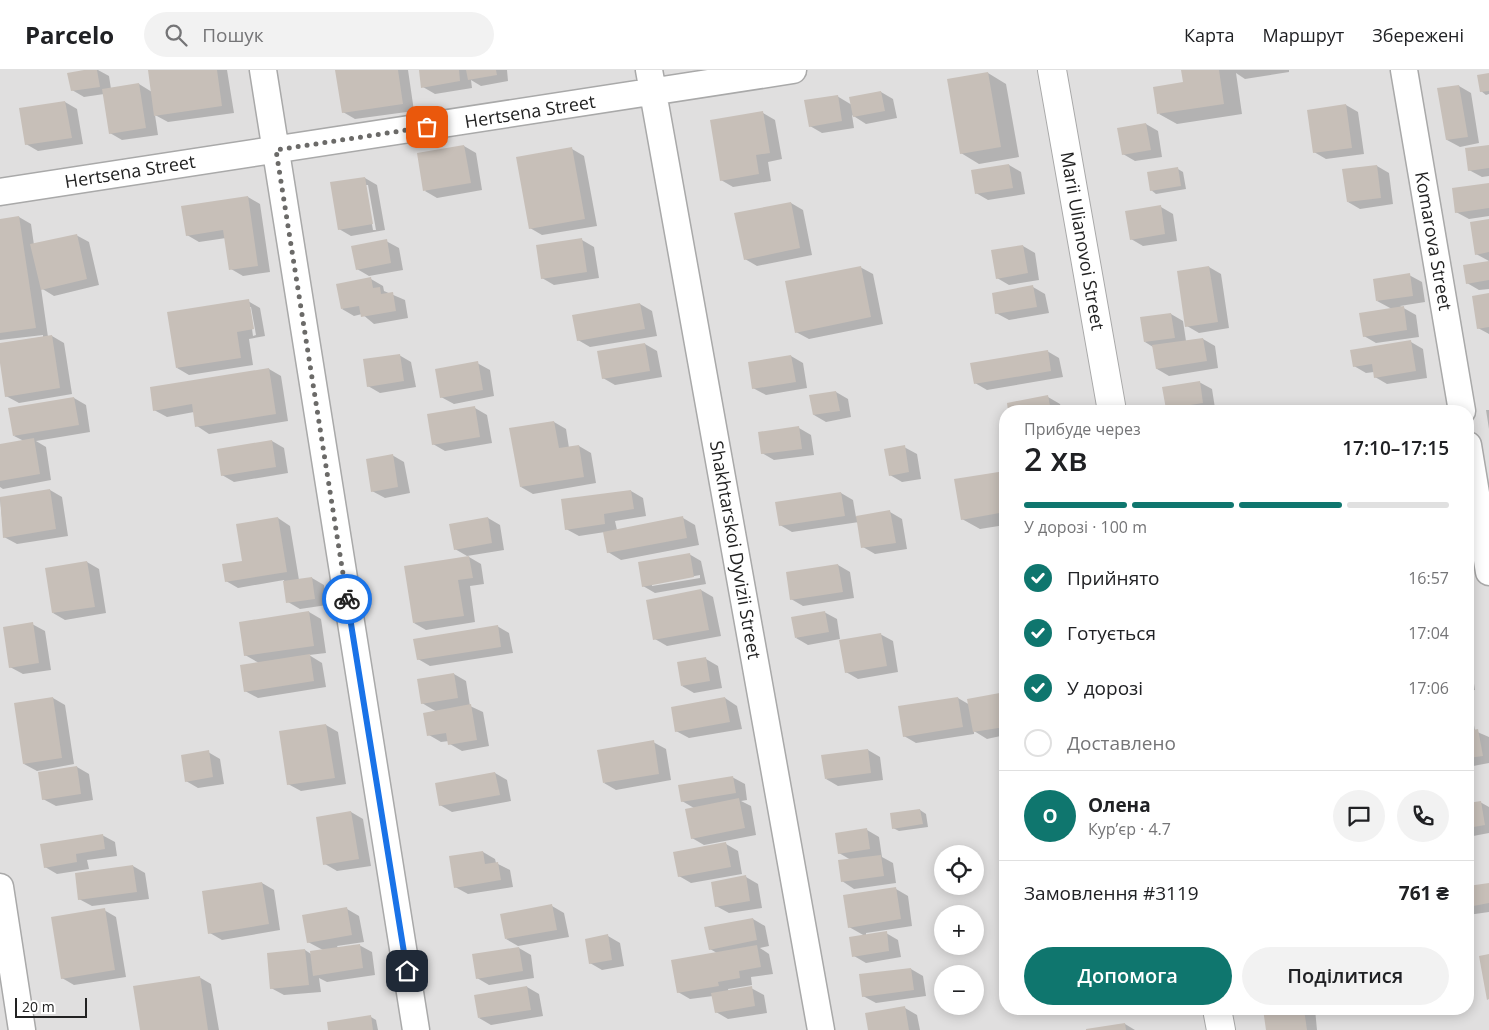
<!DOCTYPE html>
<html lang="uk">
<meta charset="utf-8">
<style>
body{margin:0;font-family:"Open Sans",sans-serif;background:#f2f2f2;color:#202124;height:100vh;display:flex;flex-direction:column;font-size:19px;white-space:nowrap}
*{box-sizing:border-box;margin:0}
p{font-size:16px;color:#757577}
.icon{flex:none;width:28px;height:28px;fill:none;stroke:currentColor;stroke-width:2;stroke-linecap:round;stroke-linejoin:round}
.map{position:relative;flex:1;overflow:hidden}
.side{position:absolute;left:999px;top:335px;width:475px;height:610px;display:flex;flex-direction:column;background:#fff;border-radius:20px;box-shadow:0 2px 12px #0003}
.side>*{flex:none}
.controls{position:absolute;left:934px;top:775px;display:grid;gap:10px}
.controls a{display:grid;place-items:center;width:50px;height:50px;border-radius:50%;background:#fff;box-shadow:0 2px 12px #0003;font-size:25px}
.scale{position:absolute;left:15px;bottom:12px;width:72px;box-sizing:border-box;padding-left:5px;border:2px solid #222;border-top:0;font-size:14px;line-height:18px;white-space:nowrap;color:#222;-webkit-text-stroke:4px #fff;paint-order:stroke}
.pin{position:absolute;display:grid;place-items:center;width:42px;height:42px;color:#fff;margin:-21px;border-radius:10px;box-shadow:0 2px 8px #0006}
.courier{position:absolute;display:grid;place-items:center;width:50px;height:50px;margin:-25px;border:4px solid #1a73e8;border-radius:50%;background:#fff;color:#222;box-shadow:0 1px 6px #0007}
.headline em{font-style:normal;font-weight:600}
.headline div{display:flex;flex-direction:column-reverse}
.headline{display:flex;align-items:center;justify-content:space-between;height:85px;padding:0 25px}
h1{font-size:32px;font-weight:600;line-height:38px}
.bar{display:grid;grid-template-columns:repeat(4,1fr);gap:8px 5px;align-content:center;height:60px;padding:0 25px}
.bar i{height:6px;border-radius:4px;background:#e0e0e0}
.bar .on{background:#0f766e}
.bar p{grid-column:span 4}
.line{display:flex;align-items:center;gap:12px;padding:0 25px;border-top:1px solid #e0e0e0}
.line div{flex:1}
.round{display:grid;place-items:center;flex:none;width:52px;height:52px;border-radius:26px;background:#f2f2f2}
ol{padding:0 25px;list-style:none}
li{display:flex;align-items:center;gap:15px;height:55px}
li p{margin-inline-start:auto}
li .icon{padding:5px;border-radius:50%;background:#0f766e;color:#fff;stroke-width:4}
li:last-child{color:#757577}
li i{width:28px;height:28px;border:2px solid #e0e0e0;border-radius:50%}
.button{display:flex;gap:10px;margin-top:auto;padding:10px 25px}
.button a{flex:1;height:58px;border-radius:30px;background:#0f766e;color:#fff;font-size:20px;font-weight:600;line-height:58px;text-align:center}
.button a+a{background:#f2f2f2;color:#202124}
header{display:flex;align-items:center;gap:30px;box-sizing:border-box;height:70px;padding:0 25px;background:#fff;border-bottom:1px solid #e0e0e0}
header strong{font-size:24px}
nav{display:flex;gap:28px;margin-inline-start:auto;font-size:18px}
.search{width:350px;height:45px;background:#f2f2f2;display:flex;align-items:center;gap:12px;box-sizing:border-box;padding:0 18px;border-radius:28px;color:#757577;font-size:19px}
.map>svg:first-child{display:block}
.residential{fill:#e0dfdf;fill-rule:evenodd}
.shadow{fill:#0003;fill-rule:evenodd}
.building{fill:#c7bfb8}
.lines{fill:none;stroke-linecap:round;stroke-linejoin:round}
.minor-casing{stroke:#a9a9a9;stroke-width:29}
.tertiary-casing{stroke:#a9a9a9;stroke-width:30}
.minor{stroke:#fff;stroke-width:26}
.tertiary{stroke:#fff;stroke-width:28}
.done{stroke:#6b6a68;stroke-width:5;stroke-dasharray:0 9}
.route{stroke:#1a73e8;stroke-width:6}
.labels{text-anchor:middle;stroke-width:4.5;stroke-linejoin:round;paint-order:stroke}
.street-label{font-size:18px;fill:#222;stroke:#fff}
</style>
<header>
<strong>Parcelo</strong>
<div class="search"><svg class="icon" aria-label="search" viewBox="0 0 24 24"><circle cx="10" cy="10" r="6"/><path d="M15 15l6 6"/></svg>Пошук</div>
<nav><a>Карта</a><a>Маршрут</a><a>Збережені</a></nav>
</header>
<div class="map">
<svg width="1489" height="960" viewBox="0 0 1489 960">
<rect width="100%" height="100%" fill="#f2efe9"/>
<path class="residential" d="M0,0H1489V960H0ZM1005,341H1468V939H1005ZM942,784H975V816H942ZM942,844H975V876H942ZM942,904H975V936H942Z"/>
<path class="shadow" d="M92,0H98L109,6L111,19L139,14L152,22L149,0H227L234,43L168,52L155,45L158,65L122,70L110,63L104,24L84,27L72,20Z
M337,0H408L414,41L355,49L343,42Z
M420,0H507L508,11L481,16L471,10L472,18L435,24L423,17Z
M1182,0H1289V2L1245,9L1236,3L1242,44L1177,54L1159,44L1184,13Z
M988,3L1006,14L1019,87L979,94L961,83Z
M1489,5V24L1486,25L1481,21Z
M1459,16L1471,23L1479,73L1460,77L1447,70Z
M881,22L893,29L897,48L866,54L852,45L854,58L822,63L810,56L837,26L852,35Z
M65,32L77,39L83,74L38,81L26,74L20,39Z
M1346,35L1358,42L1364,84L1326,89L1314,82Z
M763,43L775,50L782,89L768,92L771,111L733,117L721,110Z
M1146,54L1158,61L1162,87L1135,91L1123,84Z
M464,76L476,83L482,120L437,128L425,121Z
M1489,76V106L1482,107L1469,100Z
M572,79L584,86L597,156L542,165L530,158Z
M1009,95L1021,102L1025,124L988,130L976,123Z
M1377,96L1389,103L1393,134L1360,139L1348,132Z
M1178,99L1183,102L1186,119L1156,124L1151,120Z
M365,108L377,115L385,160L351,166L339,159ZM365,115H368L376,160H373Z
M1489,114V146L1469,149L1456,142Z
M248,127L260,134L270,202L243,206L231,199L226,168L199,172L187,165Z
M791,133L803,140L812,185L757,196L745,189Z
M1161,137L1173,144L1177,171L1143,176L1131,169Z
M19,147L31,154L34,175L76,165L89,172L99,215L54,226L41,218L48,267L52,266L64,273L72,324L19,333L6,326L0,274L43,267V265L0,270V150Z
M1489,150V191L1476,184Z
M582,170L594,177L599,208L554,215L542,208Z
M386,171L399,178L403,200L369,206L357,199Z
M1023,176L1035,183L1039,210L1009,215L997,208Z
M1489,192V219L1479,220L1467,213Z
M860,197L873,204L883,254L809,269L796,262Z
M1209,197L1221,204L1229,258L1199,263L1187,256Z
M1409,205L1422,212L1425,232L1400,236L1416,245L1419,267L1376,273L1364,266L1392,239L1377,231Z
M371,209L383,216L384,221L405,230L408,248L374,254L362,244L354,246L342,239Z
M1033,217L1045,224L1049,243L1009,250L996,243Z
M1489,224V264L1478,258Z
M248,231L260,238L265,266L249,269L253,295L189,305L177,298ZM249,237H251L256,265L253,266Z
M640,234L652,241L657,266L590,277L578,270Z
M1171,244L1183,251L1186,271L1203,269L1215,276L1218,298L1169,306L1157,299L1153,277L1145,272Z
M1411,272L1423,279L1427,308L1387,314L1375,307L1374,302L1366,303L1354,296Z
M645,274L657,281L662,307L615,315L603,308Z
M1047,281L1059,288L1063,307L987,320L975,313Z
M399,285L411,292L416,317L380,323L368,316Z
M791,286L803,293L807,318L766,325L753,318Z
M477,293L490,300L494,326L454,334L441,327Z
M269,299L281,306L288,351L209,364L197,356L194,342L167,347L154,340Z
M1199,312L1212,319L1215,338L1219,337L1227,341H1172L1167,338Z
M836,322L848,329L851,347L826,352L814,345L811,326Z
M1048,327L1060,334L1062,341H1009L1008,334Z
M74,328L86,335L90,362L36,371L46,377L51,410L3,419L0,417V375L24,371L14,366Z
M475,338L487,345L492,373L445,381L433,374Z
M1486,340H1489V359Z
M554,352L566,359L569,378L579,376L591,383L596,413L533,424L521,417Z
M799,358L811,365L814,385L774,390L762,383Z
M272,371L284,378L288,403L234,412L222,405Z
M904,377L917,384L921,409L902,412L890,405Z
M392,385L404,392L410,423L385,428L372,421Z
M1005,402V455L980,459L962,449Z
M50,420L62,427L68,466L17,474L4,467L0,428Z
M631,421L643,428L646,446L615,451L617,460L683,448L695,455L699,475L621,490L608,482L605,462L579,466L566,459Z
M841,423L853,430L856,447L890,442L902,449L907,479L875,484L863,477L859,452L792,462L780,455Z
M278,448L290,456L299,510L312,508L324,515L327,535L300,539L288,532L284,510L238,518L226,511Z
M488,448L500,455L504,480L467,486L455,479Z
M689,484L701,491L706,514L655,523L643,516ZM700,505V508L652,516V514Z
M469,487L481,494L484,514L470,516L475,552L426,560L414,553Z
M87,492L99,499L106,543L65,550L53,543Z
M838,495L850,502L854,528L803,536L791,529Z
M701,520L713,527L721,566L667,576L655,569Z
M309,542L321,549L326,583L309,585L322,593L326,617L258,628L245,621L259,593L245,585Z
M824,542L837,549L840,569L808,575L796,568Z
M32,554L45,561L51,600L23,604L10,597Z
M497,556L509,563L513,583L430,596L418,589Z
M880,564L893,571L898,602L858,609L846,602Z
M706,589L718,596L722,618L694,623L682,616Z
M1468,597L1472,600L1475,620L1468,621Z
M454,604L466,611L470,636L483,642L489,676L462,681L450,674L449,671L441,672L429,665L437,642L422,633Z
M1005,624V665L987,669L974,661V664L916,673L904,666L958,628L970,635Z
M53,628L65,635L74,694L37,701L24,694Z
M725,628L737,636L742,659L689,668L676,661Z
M1468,634L1471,637L1475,661L1489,667V693L1468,697Z
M326,655L338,662L346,714L301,721L288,714Z
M653,672L666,679L671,710L616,720L604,713Z
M868,680L880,687L883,710L838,716L826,709Z
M208,682L220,689L224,714L198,718L186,711Z
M77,697L89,704L93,730L56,736L43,729Z
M495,703L507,710L511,731L452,742L440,735Z
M732,707L745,714L747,730L741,731L751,736L756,765L704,775L692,768L694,738L682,731Z
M1480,732L1489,737V763L1468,767V734Z
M920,740L926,744L928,757L899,761L893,758Z
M351,742L363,749L371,796L337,801L325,794Z
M867,760L879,767L882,787L893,793L896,813L854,819L842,811L851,790L839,783Z
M102,765L115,772L117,786L87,790L89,799L57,804L45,797Z
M726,774L738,781L742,804L691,813L679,806Z
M483,782L495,789L496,793L510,800L513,817L468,824L455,817Z
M133,796L145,803L149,829L92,836L79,829Z
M746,807L758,814L762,838L729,843L716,836Z
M262,813L274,820L280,860L222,870L210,863L204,822Z
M1489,814V842L1468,845V817Z
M896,819L908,826L912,856L866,863V866L886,863L898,870L901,887L866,893L854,886L865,866L849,857Z
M552,836L564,843L569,867L518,876L506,869Z
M347,839L359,846L364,872L337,876L338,878L359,875L372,882L375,905L327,912L319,908L321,922L284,925L271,918L305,880L311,884L323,880L308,872Z
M104,840L116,847L126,907L74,915L62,908Z
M753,849L765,856L769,876L760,878L769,884L773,904L751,907L752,915L728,919L729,922L751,918L764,925L767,943L728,949L716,942L713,926L690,929L678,922L717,883L710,879Z
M608,866L620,873L624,896L602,900L590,893Z
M519,878L531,885L534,908L489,915L477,908Z
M911,899L923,906L926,926L876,933L863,926Z
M199,907L211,914L219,960H141Z
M527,917L539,924L543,946L491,955L479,948Z
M905,938L917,945L920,960H869Z
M1265,939H1315L1317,960H1267Z
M371,947L376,950L378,960H330Z
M1125,954L1135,960H1087Z"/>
<path class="building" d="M84,0H97L100,17L71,21L67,3Z
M148,0H217L222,36L154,46Z
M335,0H398L403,34L342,43Z
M419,0H459L460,11L421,18Z
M466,0H496L497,5L468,10Z
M1181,0H1219L1224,34L1157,44L1153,17L1183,12Z
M988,2L1001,77L960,84L947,9Z
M1489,3V21L1480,22L1477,5Z
M139,13L146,58L109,64L102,19Z
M1459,15L1468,67L1446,70L1437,18Z
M881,21L885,41L853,47L849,27Z
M838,25L842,51L809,57L804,30Z
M65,31L72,68L25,75L19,38Z
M1346,34L1352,78L1313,83L1307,40Z
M763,41L770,83L756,85L759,104L720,111L710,50Z
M1146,53L1151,80L1122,85L1117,58Z
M464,75L471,113L423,121L417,83Z
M1489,75V98L1468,101L1465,78Z
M572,77L585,149L529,159L516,87Z
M1009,94L1013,118L975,124L971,100Z
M1377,95L1381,128L1347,132L1342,99Z
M1178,97L1181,116L1150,121L1147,102Z
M365,107L373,154L338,160L330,112Z
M1489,113V138L1455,143L1452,118Z
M248,126L258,196L229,200L223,160L186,166L181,136Z
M791,132L800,178L744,190L734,143Z
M1161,135L1165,164L1130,170L1125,141Z
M19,146L36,258L0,263V149Z
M1489,149V182L1475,185L1470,152Z
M77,164L87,209L41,220L30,174Z
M582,168L587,202L541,209L536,175Z
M387,169L391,193L356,200L351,176Z
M1023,175L1028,203L996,209L991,180Z
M1489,191V210L1466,214L1463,195Z
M861,196L871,247L795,263L785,211Z
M1209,196L1218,252L1185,257L1177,201Z
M1410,203L1413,226L1376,231L1373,209Z
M371,207L373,218L380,217L381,224L393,222L396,241L361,247L359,236L341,239L336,214Z
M1033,215L1037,237L995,244L992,223Z
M1489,223V257L1477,259L1472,226Z
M249,229L254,259L237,262L241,288L176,298L167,242Z
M640,233L645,259L577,271L572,245Z
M1404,236L1407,260L1363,267L1359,243Z
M1171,243L1175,268L1144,272L1140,247Z
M52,265L60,318L5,327L0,293V273Z
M1203,268L1207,291L1156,299L1152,275Z
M1411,270L1416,301L1374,308L1372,294L1353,297L1350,280Z
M645,273L650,301L602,309L597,281Z
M1048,280L1051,301L974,314L970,293Z
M400,284L404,311L367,317L363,289Z
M791,285L796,312L752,319L748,292Z
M478,291L483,320L440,328L435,299Z
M269,298L276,344L195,357L192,334L153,341L150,317Z
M1200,311L1203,333L1166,339L1162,317Z
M836,321L840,341L813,345L809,325Z
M1048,325L1051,341H1008L1007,333Z
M74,327L79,355L13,366L8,338Z
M475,336L480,367L432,375L427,344Z
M1220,336V341H1191V340Z
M554,351L559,378L579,375L584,407L520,417L509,358Z
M799,356L802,379L761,384L758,362Z
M34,368L40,404L0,411V374Z
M272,370L276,397L221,406L217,379Z
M905,375L909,402L889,406L884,379Z
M393,384L398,417L371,422L366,389Z
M1005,401V442L961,450L954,409Z
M50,419L56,459L3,468L0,427Z
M631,420L634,439L604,444L605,454L565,460L561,429Z
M841,422L845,446L779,456L775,432Z
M890,440L896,473L861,478L856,446Z
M683,446L687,468L607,483L603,462Z
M278,447L287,502L225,512L222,494L242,491L236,454Z
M488,447L492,473L454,480L449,454Z
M690,483L694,507L642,517L638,492Z
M469,486L473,508L458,510L464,546L413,553L404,496Z
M87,491L95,537L52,543L45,498Z
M838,494L843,522L790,530L786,502Z
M312,507L315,529L286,533L283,511Z
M701,519L709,560L653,570L646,530Z
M309,541L314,576L244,586L239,552Z
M825,541L829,562L795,568L791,547Z
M33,552L39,593L9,598L3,557Z
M498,555L501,577L417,590L413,569Z
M881,563L887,596L845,603L839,570Z
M310,584L314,611L244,622L240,595Z
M706,587L710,611L681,616L677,592Z
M454,603L458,628L421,634L417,609Z
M1005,622V657L973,662L967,629Z
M53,627L62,688L23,694L14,633Z
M725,627L730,652L675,662L671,637Z
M958,627L963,657L903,667L898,636Z
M471,634L477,670L448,675L446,663L427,666L423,643Z
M326,654L335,708L287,715L279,661Z
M1478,659L1483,686L1468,688V661Z
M654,670L659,704L603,713L597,680Z
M868,679L871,703L825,709L821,685Z
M209,680L213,707L185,712L181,685Z
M77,696L81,724L42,730L38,702Z
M495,702L500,725L439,736L435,713Z
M733,706L736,723L681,732L678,715Z
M739,728L745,758L691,769L685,739Z
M1481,731L1485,755L1468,758V733Z
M920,739L923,754L892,759L890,743Z
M351,741L359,789L323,795L316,747Z
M867,758L870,779L838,784L835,763Z
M103,764L105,779L76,784L77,792L44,798L40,774Z
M726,772L731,797L678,807L673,782Z
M483,781L485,794L498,792L501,810L454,818L449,786Z
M881,785L884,806L841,812L838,790Z
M133,795L137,822L78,830L75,803Z
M746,805L750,831L715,837L711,812Z
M262,812L269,854L208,864L202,821Z
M1489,813V833L1468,837V816Z
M896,817L901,849L848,858L843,825Z
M552,834L557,860L505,869L500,844Z
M347,837L352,865L307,873L302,845Z
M105,838L115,900L61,909L51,847Z
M753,848L757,870L709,880L704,857Z
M887,861L889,881L852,887L849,867Z
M608,864L612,890L589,894L585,869Z
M360,874L363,898L313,906L310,881Z
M757,875L761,897L739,901L740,908L718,912L719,916L677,923L671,890Z
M519,877L523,901L476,909L472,884Z
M305,879L309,915L270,919L267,883Z
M1489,884V929L1487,930L1479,886Z
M911,898L914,920L862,927L859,904Z
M200,906L208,960H140L133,916Z
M527,916L531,940L478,948L474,925Z
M752,916L755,936L715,943L711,923Z
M905,936L909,960H868L865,943Z
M1263,939H1304L1307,960H1266Z
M371,945L373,960H328L327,952Z
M1125,953L1126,960H1086V959Z"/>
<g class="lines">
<defs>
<path id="minor" d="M263,0L416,960
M649,0L821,960
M1404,0L1462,341
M0,122L793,0
M1468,375L1489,502
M0,817L22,960"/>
<path id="tertiary" d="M1052,0L1112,341
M1217,939L1221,960"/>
</defs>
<use href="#minor" class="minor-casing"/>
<use href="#tertiary" class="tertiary-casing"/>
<use href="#minor" class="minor"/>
<use href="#tertiary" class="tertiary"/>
</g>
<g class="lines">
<path class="done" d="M347,529L276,80L427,57"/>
<path class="route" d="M347,529L407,901"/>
</g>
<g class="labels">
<g class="street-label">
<text transform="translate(530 42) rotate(-9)" y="6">Hertsena Street</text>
<text transform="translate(130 102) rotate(-9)" y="6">Hertsena Street</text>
<text transform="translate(1082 171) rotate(80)" y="6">Marii Ulianovoi Street</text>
<text transform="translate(1433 171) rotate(80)" y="6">Komarova Street</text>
<text transform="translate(735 480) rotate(80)" y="6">Shakhtarskoi Dyvizii Street</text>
</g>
</g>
</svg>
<div class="controls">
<a><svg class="icon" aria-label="locate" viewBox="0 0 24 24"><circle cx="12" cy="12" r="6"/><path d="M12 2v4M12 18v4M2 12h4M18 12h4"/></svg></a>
<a>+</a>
<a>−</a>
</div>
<div class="scale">20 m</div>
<div class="pin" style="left:427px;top:57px;background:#ea580c"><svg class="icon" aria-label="bag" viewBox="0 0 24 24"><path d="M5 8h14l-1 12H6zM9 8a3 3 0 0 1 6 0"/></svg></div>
<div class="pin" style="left:407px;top:901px;background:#1f2937"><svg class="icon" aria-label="home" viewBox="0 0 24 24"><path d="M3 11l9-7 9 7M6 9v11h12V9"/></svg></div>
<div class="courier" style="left:347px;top:529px"><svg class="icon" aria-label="bike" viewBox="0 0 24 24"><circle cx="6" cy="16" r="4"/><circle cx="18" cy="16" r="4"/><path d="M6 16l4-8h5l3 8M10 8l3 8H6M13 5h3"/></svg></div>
<section class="side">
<div class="headline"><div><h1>2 хв</h1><p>Прибуде через</p></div><em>17:10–17:15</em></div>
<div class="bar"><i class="on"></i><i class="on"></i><i class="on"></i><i></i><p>У дорозі · 100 m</p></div>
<ol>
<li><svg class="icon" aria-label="check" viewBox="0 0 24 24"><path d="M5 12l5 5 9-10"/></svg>Прийнято<p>16:57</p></li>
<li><svg class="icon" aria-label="check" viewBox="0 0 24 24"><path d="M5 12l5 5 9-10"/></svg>Готується<p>17:04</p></li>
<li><svg class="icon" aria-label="check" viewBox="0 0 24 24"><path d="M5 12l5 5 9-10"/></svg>У дорозі<p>17:06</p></li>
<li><i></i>Доставлено</li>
</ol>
<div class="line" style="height:90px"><b class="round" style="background:#0f766e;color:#fff">О</b><div><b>Олена</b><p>Кур’єр · 4.7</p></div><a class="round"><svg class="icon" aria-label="chat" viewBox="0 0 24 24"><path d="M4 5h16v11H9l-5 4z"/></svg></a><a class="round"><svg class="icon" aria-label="phone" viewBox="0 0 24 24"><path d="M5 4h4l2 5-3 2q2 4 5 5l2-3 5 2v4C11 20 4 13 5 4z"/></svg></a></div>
<div class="line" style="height:65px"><div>Замовлення #3119</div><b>761 ₴</b></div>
<div class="button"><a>Допомога</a><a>Поділитися</a></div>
</section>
</div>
